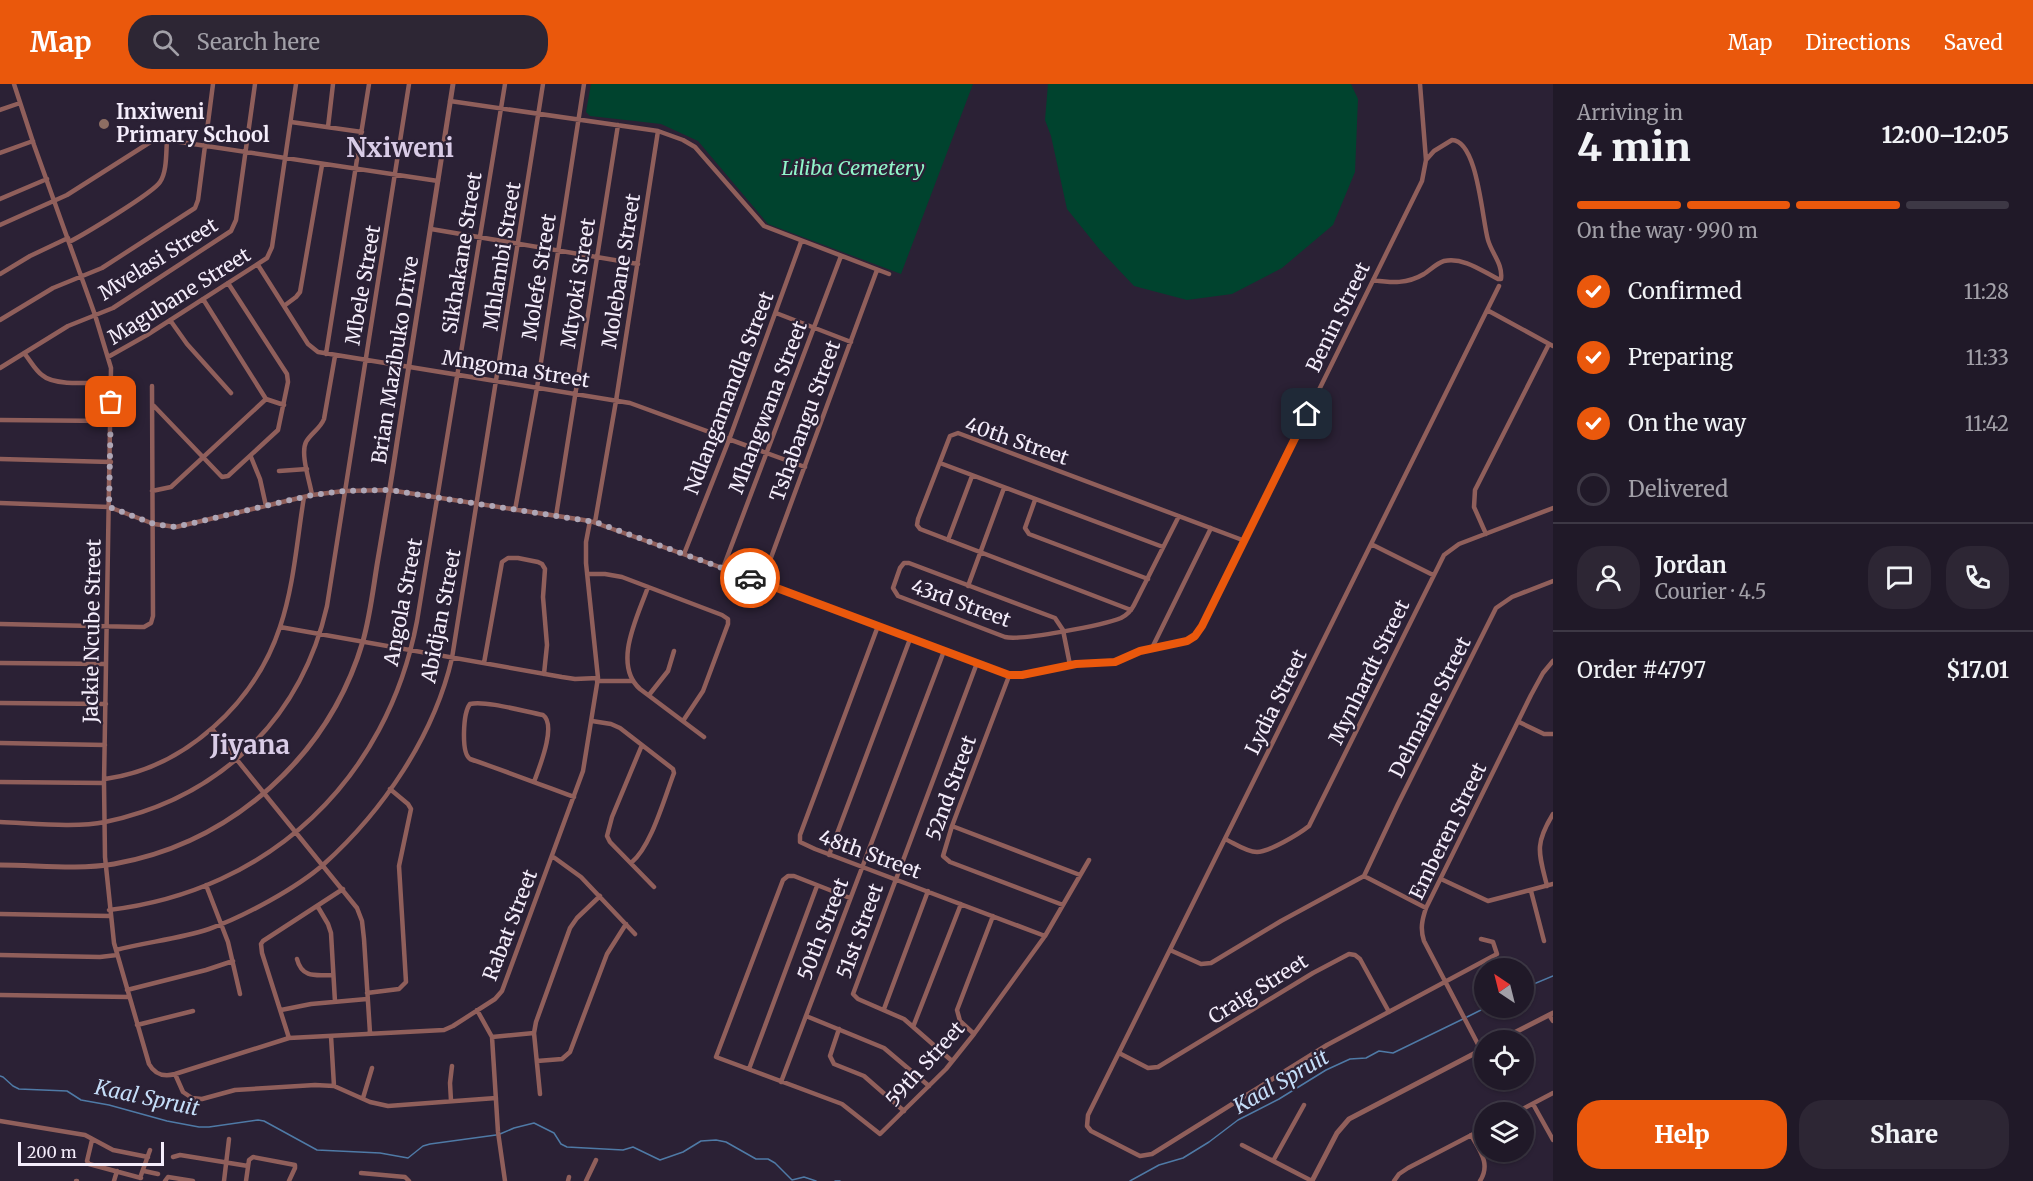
<!DOCTYPE html>
<meta charset="utf-8">
<style>
body{margin:0;font-family:Merriweather,serif;background:#2d2634;color:#f1f3f6;height:100vh;display:flex;flex-direction:column;font-size:22px;white-space:nowrap}
*{box-sizing:border-box;margin:0}
p{font-size:20px;color:#a2a0a8}
.icon{flex:none;width:33px;height:33px;fill:none;stroke:currentColor;stroke-width:2;stroke-linecap:round;stroke-linejoin:round}
.map{position:relative;flex:1;overflow:hidden}
.details{display:flex;flex-direction:column;background:#201928;width:480px}
.details>*{flex:none}
.needle{width:39px;rotate:325deg}
.buttons{position:absolute;left:1474px;top:874px;display:grid;gap:12px}
.buttons a{display:grid;place-items:center;width:60px;height:60px;border-radius:50%;background:#201928;box-shadow:0 2px 4px #0004,0 0 0 2px #3d3845;font-size:30px}
.scale{position:absolute;left:18px;bottom:15px;width:146px;box-sizing:border-box;padding-left:6px;border:3px solid #f4edfb;border-top:0;font-size:16px;line-height:21px;white-space:nowrap;color:#f4edfb;-webkit-text-stroke:4px #2b2135;paint-order:stroke}
.pin{position:absolute;display:grid;place-items:center;width:51px;height:51px;color:#fff;margin:-26px;border-radius:12px;box-shadow:0 3px 9px #0006}
.courier{position:absolute;display:grid;place-items:center;width:60px;height:60px;margin:-30px;border:4px solid #ea580c;border-radius:50%;background:#fff;color:#222;box-shadow:0 2px 8px #0007}
.overview em{font-style:normal;font-weight:800}
.overview div{display:flex;flex-direction:column-reverse}
.overview{display:flex;align-items:center;justify-content:space-between;height:102px;padding:0 24px}
h1{font-size:39px;font-weight:800;line-height:45px}
.bar{display:grid;grid-template-columns:repeat(4,1fr);gap:9px 6px;align-content:center;height:72px;padding:0 24px}
.bar i{height:8px;border-radius:4px;background:#3d3845}
.bar .selected{background:#ea580c}
.bar p{grid-column:span 4}
.line{display:flex;align-items:center;gap:15px;padding:0 24px;border-top:2px solid #3d3845}
.line div{flex:1}
.round{display:grid;place-items:center;flex:none;width:63px;height:63px;border-radius:24px;background:#2d2634}
ol{padding:0 24px;list-style:none}
li{display:flex;align-items:center;gap:18px;height:66px}
li p{margin-inline-start:auto}
li .icon{padding:6px;border-radius:50%;background:#ea580c;color:#fff;stroke-width:4}
li:last-child{color:#a2a0a8}
li i{width:33px;height:33px;border:3px solid #3d3845;border-radius:50%}
.button{display:flex;gap:12px;margin-top:auto;padding:12px 24px}
.button a{flex:1;height:69px;border-radius:24px;background:#ea580c;color:#fff;font-size:24px;font-weight:800;line-height:69px;text-align:center}
.button a+a{background:#2d2634;color:#f1f3f6}
header{display:flex;align-items:center;gap:36px;box-sizing:border-box;height:84px;padding:0 30px;background:#ea580c;color:#fff}
header strong{font-size:28px}
nav{display:flex;gap:33px;margin-inline-start:auto;font-size:21px}
.search{width:420px;height:54px;background:#2d2634;display:flex;align-items:center;gap:15px;box-sizing:border-box;padding:0 21px;border-radius:24px;color:#a2a0a8;font-size:22px}
main{display:flex;flex:1;min-height:0}
.map>svg:first-child{display:block}
.green{fill:#00432e}
.lines{fill:none;stroke-linecap:round;stroke-linejoin:round}
.stream{stroke:#4f7aa6;stroke-width:1.5}
.minor{stroke:#905f5b;stroke-width:4.5}
.tertiary{stroke:#905f5b;stroke-width:5}
.done{stroke:#aea6b6;stroke-width:6;stroke-dasharray:0 10.8}
.route{stroke:#ea580c;stroke-width:8}
.education-dot{fill:#8d6e63;stroke:#2b2135;stroke-width:2}
.labels{text-anchor:middle;stroke-width:4.5;stroke-linejoin:round;paint-order:stroke}
.poi-label{font-size:20px;font-weight:bold;fill:#f4edfb;stroke:#2b2135;text-anchor:start}
.park-label{font-size:20px;font-style:italic;fill:#90f6ca;stroke:#2b2135}
.street-label{font-size:20px;fill:#f4edfb;stroke:#2b2135}
.water-label{font-size:21px;font-style:italic;fill:#c4ddf8;stroke:#2b2135}
.district-label{font-size:26px;font-weight:bold;fill:#d9cce7;stroke:#2b2135}
</style>
<header>
<strong>Map</strong>
<div class="search"><svg class="icon" aria-label="search" viewBox="0 0 24 24"><circle cx="10" cy="10" r="6"/><path d="M15 15l6 6"/></svg>Search here</div>
<nav><a>Map</a><a>Directions</a><a>Saved</a></nav>
</header>
<main>
<div class="map">
<svg width="1553" height="1097" viewBox="0 0 1553 1097">
<rect width="100%" height="100%" fill="#2b2135"/>
<path class="green" d="M591,0H973L901,190L768,140L698,57L661,40L590,32L586,28Z
M1048,0H1351L1358,15L1355,88L1333,141L1282,184L1232,210L1187,216L1134,202L1100,166L1067,125L1051,52L1045,36Z"/>
<g class="lines">
<path class="stream" d="M1524,904L1553,892
M1467,933L1485,924
M0,992L3,993L13,1002L19,1005L67,1007L81,1016L109,1021L167,1037L199,1043H209L258,1036L264,1037L317,1066L380,1069L408,1074L423,1062L430,1060L496,1051
M500,1050L514,1044L534,1039L554,1049L561,1060L567,1063L623,1066L633,1063L660,1076L683,1068L701,1057L716,1056L726,1058L756,1075H768L775,1079L792,1096L804,1093L816,1097
M835,1097H840
M1130,1097L1159,1081L1183,1074L1209,1058L1238,1036L1279,1015L1326,986L1350,975L1366,974L1379,967L1393,969L1463,935"/>
<path class="minor" d="M14,0L34,61L95,231L111,284L104,699L105,773L114,859L149,980C155,991 164,993 175,990L289,954L444,946L453,942L495,915L502,907L583,687L598,594L586,479V458L590,437
M450,17L658,47L683,56L695,63L764,142L889,190
M0,26L20,19
M291,38L362,48
M328,43L333,0
M0,69L33,57
M0,115L47,95
M0,141L67,111L152,57L160,55L438,97
M431,145L638,180
M69,158C83,151 153,109 160,98C167,88 166,69 167,56
M258,181L308,260L318,268L630,319L805,383
M0,190L30,172L68,154
M1373,196C1392,199 1407,200 1424,190C1430,186 1437,179 1444,177C1464,173 1482,187 1498,195H1501C1503,180 1492,170 1488,156C1482,136 1478,57 1452,56L1434,67L1426,76
M284,222L296,213L300,208L322,81
M1487,226L1553,262
M776,229L851,258
M0,236L53,204L102,184L195,124L198,116L213,0
M170,236L187,260L231,309
M24,269C30,276 35,286 42,291C55,303 94,298 112,298
M326,270L369,0
M108,273L147,251L267,174L272,163L296,0
M0,284L68,242L113,224L231,147L236,136L255,0
M266,315L284,321
M154,322L222,393L228,392L278,346L288,298L287,290L228,199
M0,336L110,337
M251,373L260,395L266,422
M0,375L111,378
M940,379L1163,463
M279,387L307,385
M152,407L171,403L266,315L203,215
M312,411C310,398 300,370 306,358C311,349 320,345 324,335L335,272
M1035,416L1025,444L1029,450L1148,495
M0,419L109,423L154,440L176,443L312,411L344,407L389,406L590,437L762,498L1009,592L1022,591L1076,580L1108,579L1140,567L1182,558L1195,552L1207,533L1422,97L1426,76L1420,0
M515,426L537,304L584,0
M556,432L618,41
M595,438L616,317L658,47
M1486,450L1474,423L1475,406L1549,260
M948,456L972,392
M1371,460L1433,491
M684,470L729,356L801,158
M723,484L841,172
M587,490H605L622,493L722,531L728,535V540L703,607L683,637
M762,498L877,186
M968,502L1004,404
M648,503C638,532 612,580 640,605L704,653
M1131,526L920,445L917,441L918,435L950,352L958,349L1245,457
M0,540L140,543H144L151,539L153,532L152,302
M878,542L800,751V758L815,765L1045,852
M280,543L562,593L575,595L598,594
M1152,564L1211,444
M0,579L106,580
M484,579L502,478L508,474H518L538,478L542,480L545,485L543,513L547,561L544,590
M1070,581L1063,546L1055,534L909,479H904L900,484L893,504L898,512L1005,553C1021,557 1104,541 1121,534C1127,531 1131,527 1134,521L1179,432
M1009,592L952,742L943,772L950,778L1063,821
M597,597H632
M649,611L668,587L674,567
M0,619L106,620
M592,637L611,640L620,644L673,685L674,689C664,715 651,763 631,779
M1519,638L1544,650H1553
M212,645L357,824L362,837L364,855L370,949
M0,659L105,661
M642,661L612,733L607,752L610,758L654,803
M105,695C185,684 255,619 280,543C294,502 297,455 304,413
M0,698L104,699
M534,698C539,684 557,641 543,631C526,628 485,616 470,620C463,629 461,669 470,675C505,687 539,700 574,713
M0,738C30,739 76,744 105,738C219,714 301,636 327,522L409,0
M952,742L1080,791
M1225,755C1234,759 1246,768 1257,768C1269,768 1299,750 1309,742L1444,471L1459,460L1553,424
M829,771L910,555
M552,772L581,793L635,850
M1364,792L1398,720L1496,524L1512,513L1553,497
M1364,792L1426,824
M1441,795L1488,817L1553,800
M206,801L228,858L240,910
M1547,802C1539,769 1534,761 1553,730
M1531,807L1544,857
M850,814L794,792H788L783,796L716,973L842,1020L880,1050L946,985L974,950L1045,852L1089,776
M318,823L328,840L331,849L335,918
M109,826C270,807 387,695 417,537L505,0
M0,830L110,832
M1481,855L1493,858L1497,870L1327,961L1152,1070L1140,1072L1134,1069L1091,1047L1087,1042L1088,1031L1499,202
M116,866C146,858 179,855 209,845C243,833 297,804 324,780C383,727 434,652 452,574L543,0
M1170,866L1201,880L1211,879L1281,837L1364,792
M0,871L100,873L117,871
M297,875C302,895 317,891 333,891
M127,906L206,886L233,877
M367,909L399,905L406,898L399,782L411,725L408,720L390,705
M0,911L129,913
M884,925L928,807
M281,926L311,920L367,915
M477,926L492,953L498,1048L505,1097
M1549,931L1553,937
M806,932L884,964L929,1002
M137,941L193,927
M913,943L961,820
M839,945L830,972L834,980L864,992L904,1027
M974,950L960,937L957,926L993,832
M331,952L334,1002
M492,953L534,949
M289,954L262,869L261,860L263,857L343,805
M1481,966L1424,857C1420,845 1422,836 1426,824L1531,611L1543,589L1553,577
M1119,969L1148,984L1158,983L1313,889L1349,870L1355,871L1360,875L1389,928
M537,977L562,975L570,968L607,870L626,840
M952,977L904,935L858,915L853,910L977,579
M749,985L817,802
M175,990L183,1008L192,1014L202,1015L235,1006L315,1001L334,1002L370,1018L388,1022L496,1014
M781,998L944,567
M540,1010L534,949L536,938L570,844L577,834L600,812
M363,1014L372,984
M451,1017L450,999L452,982
M1533,1020L1553,1056
M1515,1029L1553,1009
M0,1037L85,1051L113,1066L148,1073
M1471,1051C1480,1067 1491,1080 1480,1097
M92,1056L87,1077L89,1080L141,1094
M1242,1061L1312,1097
M173,1073L180,1071L248,1082
M1273,1077L1304,1021
M144,1087L158,1090
M361,1089L405,1093L409,1097
M140,1094L150,1066
M76,1097H77
M114,1097L117,1087
M165,1097L168,1093L193,1097
M224,1097L229,1055
M246,1097L249,1076L253,1073L295,1081V1084L289,1097
M568,1097L569,1093
M586,1097L596,1076
M1394,1097L1399,1090L1408,1084L1485,1044"/>
<path class="tertiary" d="M0,781C37,781 77,786 114,780C232,759 329,672 363,557C370,532 373,506 377,481C384,440 391,399 397,358C416,239 435,120 453,0
M1498,957L1553,929
M1312,1097L1337,1049L1349,1035L1485,964"/>
</g>
<g class="lines">
<path class="done" d="M111,318L109,423L154,440L176,443L312,411L344,407L389,406L595,438L750,494"/>
<path class="route" d="M750,494L1009,591H1022L1076,580L1115,578L1140,567L1187,557L1195,552L1202,542L1307,330"/>
</g>
<circle class="education-dot" cx="104" cy="40" r="6"/>
<g class="labels">
<g class="poi-label">
<text x="116" y="35">Inxiweni<tspan x="116" dy="23">Primary School</tspan></text>
</g>
<g class="park-label">
<text x="853" y="91">Liliba Cemetery</text>
</g>
<g class="street-label">
<text transform="translate(462 169) rotate(-81)" y="7">Sikhakane Street</text>
<text transform="translate(502 172) rotate(-81)" y="7">Mhlambi Street</text>
<text transform="translate(158 175) rotate(-32)" y="7">Mvelasi Street</text>
<text transform="translate(621 187) rotate(-81)" y="7">Molebane Street</text>
<text transform="translate(539 193) rotate(-81)" y="7">Molefe Street</text>
<text transform="translate(578 199) rotate(-81)" y="7">Mtyoki Street</text>
<text transform="translate(363 201) rotate(-80)" y="7">Mbele Street</text>
<text transform="translate(179 212) rotate(-32)" y="7">Magubane Street</text>
<text transform="translate(1338 233) rotate(-64)" y="7">Benin Street</text>
<text transform="translate(395 276) rotate(-81)" y="7">Brian Mazibuko Drive</text>
<text transform="translate(516 285) rotate(9)" y="7">Mngoma Street</text>
<text transform="translate(729 309) rotate(-69)" y="7">Ndlangamandla Street</text>
<text transform="translate(768 323) rotate(-69)" y="7">Mhangwana Street</text>
<text transform="translate(805 337) rotate(-70)" y="7">Tshabangu Street</text>
<text transform="translate(1017 357) rotate(19)" y="7">40th Street</text>
<text transform="translate(403 518) rotate(-79)" y="7">Angola Street</text>
<text transform="translate(961 519) rotate(20)" y="7">43rd Street</text>
<text transform="translate(441 532) rotate(-79)" y="7">Abidjan Street</text>
<text transform="translate(92 547) rotate(-89)" y="7">Jackie Ncube Street</text>
<text transform="translate(1369 588) rotate(-64)" y="7">Mynhardt Street</text>
<text transform="translate(1276 618) rotate(-64)" y="7">Lydia Street</text>
<text transform="translate(1430 623) rotate(-63)" y="7">Delmaine Street</text>
<text transform="translate(951 704) rotate(-70)" y="7">52nd Street</text>
<text transform="translate(1448 747) rotate(-64)" y="7">Emberen Street</text>
<text transform="translate(870 770) rotate(20)" y="7">48th Street</text>
<text transform="translate(510 841) rotate(-69)" y="7">Rabat Street</text>
<text transform="translate(823 845) rotate(-69)" y="7">50th Street</text>
<text transform="translate(860 847) rotate(-70)" y="7">51st Street</text>
<text transform="translate(1258 905) rotate(-32)" y="7">Craig Street</text>
<text transform="translate(925 980) rotate(-48)" y="7">59th Street</text>
</g>
<g class="water-label">
<text transform="translate(1281 998) rotate(-30)" y="7">Kaal Spruit</text>
<text transform="translate(147 1014) rotate(12)" y="7">Kaal Spruit</text>
</g>
<g class="district-label">
<text x="400" y="73">Nxiweni</text>
<text x="250" y="670">Jiyana</text>
</g>
</g>
</svg>
<div class="buttons">
<a><svg class="needle" viewBox="-14 -14 28 28"><path d="M0-13l5 13h-10z" fill="#e53935"/><path d="M0 13l5-13h-10z" fill="#a2a0a8"/></svg></a>
<a><svg class="icon" aria-label="locate" viewBox="0 0 24 24"><circle cx="12" cy="12" r="6"/><path d="M12 2v4M12 18v4M2 12h4M18 12h4"/></svg></a>
<a><svg class="icon" aria-label="layers" viewBox="0 0 24 24"><path d="M12 4l9 5-9 5-9-5zM3 14l9 5 9-5"/></svg></a>
</div>
<div class="scale">200 m</div>
<div class="pin" style="left:111px;top:318px;background:#ea580c"><svg class="icon" aria-label="bag" viewBox="0 0 24 24"><path d="M5 8h14l-1 12H6zM9 8a3 3 0 0 1 6 0"/></svg></div>
<div class="pin" style="left:1307px;top:330px;background:#1f2937"><svg class="icon" aria-label="home" viewBox="0 0 24 24"><path d="M3 11l9-7 9 7M6 9v11h12V9"/></svg></div>
<div class="courier" style="left:750px;top:494px"><svg class="icon" aria-label="car" viewBox="0 0 24 24"><path d="M5 17H2v-5l4-1 3-4h7l3 4 3 1v5h-3M9 17h6M6 11h13"/><circle cx="7" cy="17" r="2"/><circle cx="17" cy="17" r="2"/></svg></div>
</div>
<section class="details">
<div class="overview"><div><h1>4 min</h1><p>Arriving in</p></div><em>12:00–12:05</em></div>
<div class="bar"><i class="selected"></i><i class="selected"></i><i class="selected"></i><i></i><p>On the way · 990 m</p></div>
<ol>
<li><svg class="icon" aria-label="check" viewBox="0 0 24 24"><path d="M5 12l5 5 9-10"/></svg>Confirmed<p>11:28</p></li>
<li><svg class="icon" aria-label="check" viewBox="0 0 24 24"><path d="M5 12l5 5 9-10"/></svg>Preparing<p>11:33</p></li>
<li><svg class="icon" aria-label="check" viewBox="0 0 24 24"><path d="M5 12l5 5 9-10"/></svg>On the way<p>11:42</p></li>
<li><i></i>Delivered</li>
</ol>
<div class="line" style="height:108px"><a class="round"><svg class="icon" aria-label="person" viewBox="0 0 24 24"><circle cx="12" cy="8" r="4"/><path d="M4 21q1-7 8-7t8 7"/></svg></a><div><b>Jordan</b><p>Courier · 4.5</p></div><a class="round"><svg class="icon" aria-label="chat" viewBox="0 0 24 24"><path d="M4 5h16v11H9l-5 4z"/></svg></a><a class="round"><svg class="icon" aria-label="phone" viewBox="0 0 24 24"><path d="M5 4h4l2 5-3 2q2 4 5 5l2-3 5 2v4C11 20 4 13 5 4z"/></svg></a></div>
<div class="line" style="height:78px"><div>Order #4797</div><b>$17.01</b></div>
<div class="button"><a>Help</a><a>Share</a></div>
</section>
</main>
